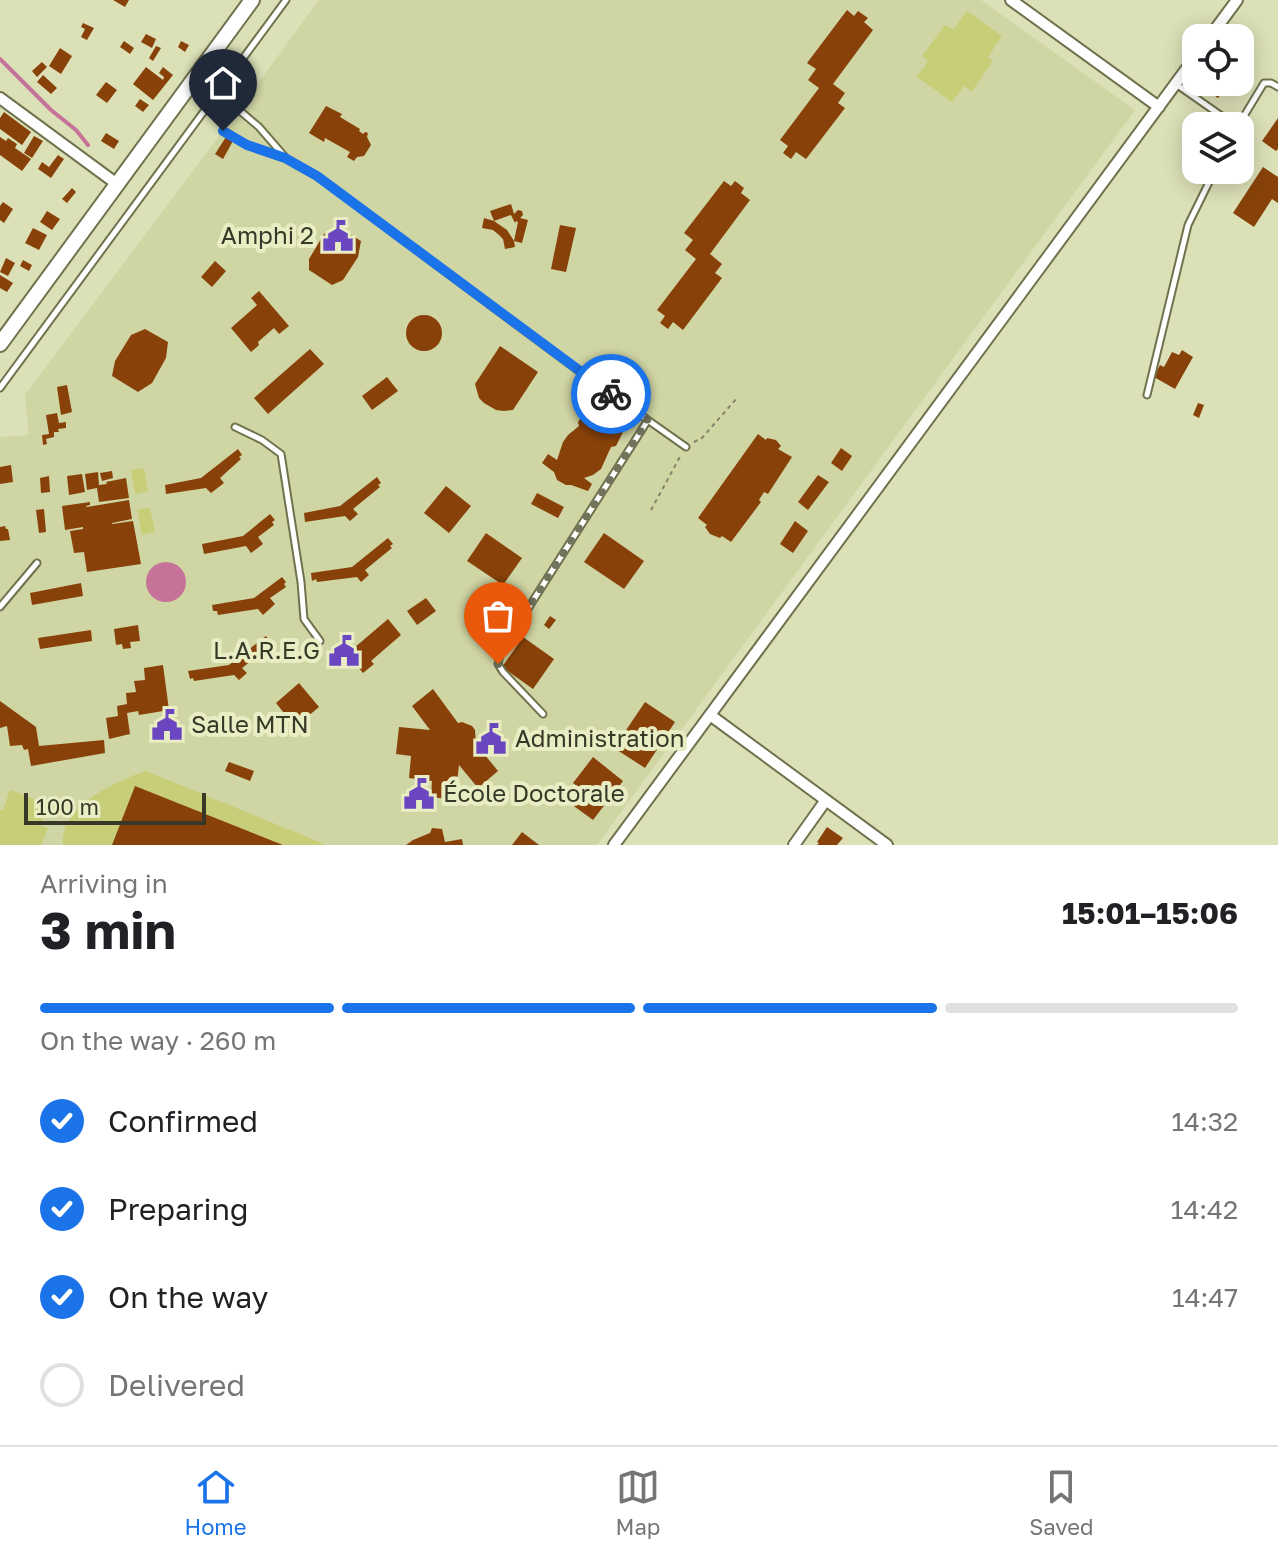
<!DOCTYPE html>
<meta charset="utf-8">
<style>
body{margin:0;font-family:"Golos Text",sans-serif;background:#f2f2f2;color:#202124;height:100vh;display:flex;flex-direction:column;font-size:30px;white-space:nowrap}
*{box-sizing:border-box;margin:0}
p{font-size:26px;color:#757577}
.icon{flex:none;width:44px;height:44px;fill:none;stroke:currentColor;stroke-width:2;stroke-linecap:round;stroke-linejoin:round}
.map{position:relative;height:845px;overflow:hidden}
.side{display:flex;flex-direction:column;background:#fff;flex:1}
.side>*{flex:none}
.controls{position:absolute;left:1182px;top:24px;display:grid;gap:16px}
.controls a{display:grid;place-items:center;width:72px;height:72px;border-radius:16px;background:#fff;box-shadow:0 4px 20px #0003;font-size:40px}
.scale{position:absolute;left:24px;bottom:20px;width:182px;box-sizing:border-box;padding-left:8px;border:4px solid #373828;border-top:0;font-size:22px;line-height:28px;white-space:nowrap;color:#373828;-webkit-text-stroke:6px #e9edc4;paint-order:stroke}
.pin{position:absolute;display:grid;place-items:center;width:68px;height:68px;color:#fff;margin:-82px -34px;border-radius:50% 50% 50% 0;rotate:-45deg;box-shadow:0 0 8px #0007}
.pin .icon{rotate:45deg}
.courier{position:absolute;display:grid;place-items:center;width:80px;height:80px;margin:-40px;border:6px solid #1a73e8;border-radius:50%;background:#fff;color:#222;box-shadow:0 2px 10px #0007}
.overview em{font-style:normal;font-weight:700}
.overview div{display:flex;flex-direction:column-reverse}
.overview{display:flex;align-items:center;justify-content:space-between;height:136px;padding:0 40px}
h1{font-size:52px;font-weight:700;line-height:60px}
.bar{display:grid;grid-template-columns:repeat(4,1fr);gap:12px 8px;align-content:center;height:96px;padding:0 40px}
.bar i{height:10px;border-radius:6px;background:#e0e0e0}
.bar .active{background:#1a73e8}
.bar p{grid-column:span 4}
ol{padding:0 40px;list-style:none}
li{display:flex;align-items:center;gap:24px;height:88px}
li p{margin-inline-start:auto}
li .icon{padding:8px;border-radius:50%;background:#1a73e8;color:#fff;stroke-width:4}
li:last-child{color:#757577}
li i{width:44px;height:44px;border:4px solid #e0e0e0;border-radius:50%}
.tab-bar{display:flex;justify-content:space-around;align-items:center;height:112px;border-top:2px solid #e0e0e0;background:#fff;font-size:22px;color:#757577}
.tab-bar a{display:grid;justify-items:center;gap:4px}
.tab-bar .active{color:#1a73e8}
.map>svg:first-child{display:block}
.built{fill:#d0d5a4}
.green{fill:#c8ce78}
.water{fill:#c67399}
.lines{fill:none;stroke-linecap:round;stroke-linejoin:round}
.stream{stroke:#c67399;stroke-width:4}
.building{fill:#884209}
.lane-casing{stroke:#70724d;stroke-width:9}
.street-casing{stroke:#70724d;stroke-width:14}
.secondary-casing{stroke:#70724d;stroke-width:18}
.path{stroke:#828469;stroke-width:2;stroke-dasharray:4 4;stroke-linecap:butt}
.lane{stroke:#fff;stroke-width:5}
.street{stroke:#fff;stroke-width:10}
.secondary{stroke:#fff;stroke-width:14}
.done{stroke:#71735a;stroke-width:8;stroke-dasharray:0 14.4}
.route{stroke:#1a73e8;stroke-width:10}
.labels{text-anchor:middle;stroke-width:8;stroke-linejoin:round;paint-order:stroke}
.poi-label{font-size:24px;fill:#373828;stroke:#e9edc4;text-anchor:start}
</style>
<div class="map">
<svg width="1278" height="845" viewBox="0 0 1278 845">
<rect width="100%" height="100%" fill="#dce0b7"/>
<path class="built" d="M319,0H981L1135,110L597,845H0V437L29,435L25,395L223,131Z"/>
<path class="green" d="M967,11L1002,36L988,57L993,61L972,91L964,86L952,102L917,77L928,61L922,56L945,25L953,30Z
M144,468L148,491L135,494L131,470Z
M150,508L155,532L142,535L137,510Z
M146,771L322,843L324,845H63C60,806 116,781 146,771Z
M10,790L48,804L40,825L48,828L41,845H0V810H3Z"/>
<path class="water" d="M146 582a20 20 0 1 1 40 0a20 20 0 1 1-40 0Z"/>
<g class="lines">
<path class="stream" d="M0,59L51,110L76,130L88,145"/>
</g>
<path class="building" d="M113,0H129L125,7Z
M847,10L854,16L858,11L868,18L864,22L873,30L833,84L845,93L838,103L845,108L806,159L796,152L791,159L783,153L788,146L780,140L819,88L808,80L816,69L807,63Z
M83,23L94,28L87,40L81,37L85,29L81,27Z
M146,34L156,39L152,48L141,42Z
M124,41L134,48L130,54L120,47Z
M181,41L189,45L185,52L178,47Z
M156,46L161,48L153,61L149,58Z
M60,48L72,56L61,74L49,66Z
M42,62L47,67L37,77L32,71Z
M146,67L163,80L164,77L159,73L163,67L173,75L153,100L133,84Z
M43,75L57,88L51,94L37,82Z
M106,82L117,90L107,103L96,95Z
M1208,82H1229L1218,98L1204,88Z
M140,99L149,105L143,112L135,106Z
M326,106L342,114L340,117L360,129L359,131L363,134L365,132L368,133L367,137L371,145L364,156L357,157L354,161L347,157L350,152L325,138L324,142L309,133Z
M4,112L31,132L22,145L0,129V118Z
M1278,118V149L1276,151L1262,141Z
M106,133L119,141L114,149L101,141Z
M34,136L43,141L32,158L24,153Z
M0,137L6,141L8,138L17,144L15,148L31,159L22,171L0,155Z
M226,137L233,141L223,159L215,154Z
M58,155L64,159L51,178L38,169L42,162L49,167Z
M1263,167L1278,177V203L1272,199L1254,227L1233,213Z
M724,181L731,186L735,181L744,188L741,193L750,200L710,254L722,264L715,273L722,278L683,330L673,322L668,329L660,323L665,316L657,310L696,259L685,250L693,240L684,233Z
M72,188L76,192L67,203L62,199Z
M3,202L13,209L4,223L0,220V206Z
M511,204L514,214L518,210L522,211L523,215L520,218L528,220L522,243L514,241L518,222L516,221L515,223L511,215L494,221L507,230L514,241L515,247L505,249L503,239L499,235L493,230L482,228L484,218L494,221L490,211Z
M47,211L60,219L52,230L40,222Z
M560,225L576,228L566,272L551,269Z
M338,227L361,241L358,257L343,280L332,285L309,270V259L324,234Z
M33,228L47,235L39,250L25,243Z
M6,258L15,263L8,276L0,272Z
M23,260L32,265L29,271L20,266Z
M215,261L226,271L212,287L201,277Z
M0,275L13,283L7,292L0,288Z
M259,291L289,326L279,334L274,328L258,342L259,345L251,352L231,328L257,305L251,298Z
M406 333a18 18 0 1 1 36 0a18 18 0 1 1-36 0Z
M145,329L168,342L166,358L152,383L138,392L112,376L115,361L131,335Z
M500,346L538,372L513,410L504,411L496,410L484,403L479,398L475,384Z
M310,349L324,364L268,414L254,398Z
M1182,350L1193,357L1175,389L1154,377L1160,365L1164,367L1172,352L1179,355Z
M387,377L398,391L372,410L362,396Z
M67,385L72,412L61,415L57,387Z
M1198,403L1204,405L1199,418L1193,415Z
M589,405L590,408L597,410L598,413H602L610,416L614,420L617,427L619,426L624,430L616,446L611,447L601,469L593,475L584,478L592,484L588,491L571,485H566L557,480L554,472L542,463L548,454L557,460L563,442L568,435L579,426L578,422L583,415L580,412L583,410L585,413L587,410L585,406Z
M57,413L59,423L66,422V428L58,429L59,432H54V437L46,439L47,444L43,445L42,435L49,434L46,415Z
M758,434L766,440L767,438L776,440L781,446L778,449L792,457L768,494L764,492L759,500L761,502L731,542L722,536L720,538L710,534L705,527L707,525L698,518Z
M841,448L852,456L842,471L831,463Z
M238,449L242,455L239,457L241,459L220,478L224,483L211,493L206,488L166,494L165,485L201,478Z
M11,465L13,482L0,484V467Z
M112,471L113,478L102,481L100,473Z
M98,472L99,485L107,484L106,482L126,478L129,498L99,502L97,488L87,490L85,474Z
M82,474L85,492L69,495L67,476Z
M818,475L829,482L808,510L798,502Z
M49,476L50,492L41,493L40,478Z
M377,477L381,483L378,485L380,487L353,509L358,514L350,521L345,516L305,522L304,513L340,506Z
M446,486L471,506L449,533L424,513Z
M537,493L564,507L558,518L531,504Z
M129,500L132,519L112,523V524L133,521L141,564L87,572L84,552L74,553L70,531L83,529V527L65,530L62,506L90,502V505L86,506L87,507Z
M44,509L46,532L39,533L36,510Z
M270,514L275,520L272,522L274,525L258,537L263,544L251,553L246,546L204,554L202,544L243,536Z
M795,521L808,531L793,553L780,544Z
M5,526L6,529H8L10,540L0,541V527Z
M486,533L522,558L503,585L467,561Z
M604,533L644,561L624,589L584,562Z
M388,538L393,544L390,546L392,548L365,570L369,575L361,582L357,577L317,582L316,579L312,581L311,573L352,567Z
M282,577L286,582L284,584L286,587L270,598L275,604L263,615L258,609L218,615L217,611H213L212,605L254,598Z
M81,583L83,596L32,605L30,593Z
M426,598L436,611L417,625L407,611Z
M550,616L556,620L549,629L544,625Z
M388,619L401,635L371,661L374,664L363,673L347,654Z
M138,625L140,641L130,642L131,648L123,649L122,644L116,645L114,629Z
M91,630L92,641L40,649L38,638Z
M266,636L270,642L267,644L269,647L242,668L247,673L239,680L234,675L194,681L193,678L190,679L188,671L229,665Z
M523,637L554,659L533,689L502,667Z
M163,665L169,710L139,715L138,711L127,713L130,734L109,739L106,718L118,716L117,706L127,704L126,693L136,692L134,681L145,680L144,668Z
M299,683L319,707L295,727L276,703Z
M433,689L458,723L462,722L472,726L475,730L476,744L498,771L478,788L459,765L455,800L431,797L432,781L409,778L411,756L396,754L399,727L430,730L412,706Z
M0,701L36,727L39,746L104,740L105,753L31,766L28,749L24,750L22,745L10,746L7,726L0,728Z
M645,702L675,722L645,768L614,748Z
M593,757L623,781L593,820L571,804L582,790L573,783Z
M229,762L254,771L250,781L225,771Z
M135,786L283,845H112Z
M827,827L843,838L837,845H817L819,843L817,842Z
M432,828L442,829L445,842L462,839L463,845H406L413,840L430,833Z
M522,832L539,845H512Z"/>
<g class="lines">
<defs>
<path id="lane" d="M1176,84L1236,126
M239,110L259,127L285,157
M1238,126L1264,83H1271L1278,87
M223,131L247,145L285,158L317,176L584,375L686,447
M0,388L286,0
M1147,395L1188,225L1215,170
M235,427L262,440L281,454L301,582L304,619L320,641
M0,607L37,563
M543,714L503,672L498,664L501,651L648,420"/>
<path id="street" d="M1011,0L1159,107
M1209,38L1237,0
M0,98L117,184
M710,715L887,845
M614,845L1196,56
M794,845L826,800"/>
<path id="secondary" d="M0,344L252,0"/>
</defs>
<use href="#lane" class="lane-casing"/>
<use href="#street" class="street-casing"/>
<use href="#secondary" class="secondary-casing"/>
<path class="path" d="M694,442L702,438L737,398
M651,510L681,455"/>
<use href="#lane" class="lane"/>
<use href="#street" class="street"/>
<use href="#secondary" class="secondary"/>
</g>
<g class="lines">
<path class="done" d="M498,664L501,651L648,420L611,394"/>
<path class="route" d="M223,131L247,145L285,158L317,176L611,394"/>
</g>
<defs>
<symbol id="civic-bare" viewBox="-9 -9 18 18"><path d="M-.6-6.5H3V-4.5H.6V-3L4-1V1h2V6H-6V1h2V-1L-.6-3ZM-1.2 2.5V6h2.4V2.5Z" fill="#6a47c0" stroke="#e9edc4" stroke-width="2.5" paint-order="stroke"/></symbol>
</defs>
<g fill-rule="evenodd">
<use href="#civic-bare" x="316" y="214" width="44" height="44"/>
<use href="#civic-bare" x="322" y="629" width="44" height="44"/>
<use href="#civic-bare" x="145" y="703" width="44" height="44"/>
<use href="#civic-bare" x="469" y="717" width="44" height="44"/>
<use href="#civic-bare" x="397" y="772" width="44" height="44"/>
</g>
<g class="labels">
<g class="poi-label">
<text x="314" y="244" text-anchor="end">Amphi 2</text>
<text x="320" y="659" text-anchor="end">L.A.R.E.G</text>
<text x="191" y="733">Salle MTN</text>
<text x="515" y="747">Administration</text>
<text x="443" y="802">École Doctorale</text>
</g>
</g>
</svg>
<div class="controls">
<a><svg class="icon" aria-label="locate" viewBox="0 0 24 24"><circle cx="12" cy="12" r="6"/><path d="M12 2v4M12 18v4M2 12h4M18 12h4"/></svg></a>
<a><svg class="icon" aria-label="layers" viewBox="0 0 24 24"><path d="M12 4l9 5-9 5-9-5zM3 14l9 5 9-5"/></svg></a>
</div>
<div class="scale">100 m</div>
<div class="pin" style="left:498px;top:664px;background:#ea580c"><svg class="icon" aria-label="bag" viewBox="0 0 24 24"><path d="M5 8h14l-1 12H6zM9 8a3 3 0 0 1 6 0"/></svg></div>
<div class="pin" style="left:223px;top:131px;background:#1f2937"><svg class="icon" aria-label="home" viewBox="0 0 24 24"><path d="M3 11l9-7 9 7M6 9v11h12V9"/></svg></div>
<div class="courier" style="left:611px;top:394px"><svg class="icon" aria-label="bike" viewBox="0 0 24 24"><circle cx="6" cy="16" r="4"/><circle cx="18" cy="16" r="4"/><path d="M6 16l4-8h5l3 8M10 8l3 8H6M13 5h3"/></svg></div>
</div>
<section class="side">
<div class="overview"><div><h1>3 min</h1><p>Arriving in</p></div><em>15:01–15:06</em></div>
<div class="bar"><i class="active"></i><i class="active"></i><i class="active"></i><i></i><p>On the way · 260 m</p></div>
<ol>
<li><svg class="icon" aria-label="check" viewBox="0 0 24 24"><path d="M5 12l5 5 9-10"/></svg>Confirmed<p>14:32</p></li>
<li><svg class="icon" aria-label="check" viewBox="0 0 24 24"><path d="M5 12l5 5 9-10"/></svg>Preparing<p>14:42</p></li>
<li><svg class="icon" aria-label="check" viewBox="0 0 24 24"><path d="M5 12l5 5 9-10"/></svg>On the way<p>14:47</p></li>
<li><i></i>Delivered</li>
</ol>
</section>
<nav class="tab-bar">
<a class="active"><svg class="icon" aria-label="home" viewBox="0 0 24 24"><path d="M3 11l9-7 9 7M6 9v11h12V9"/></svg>Home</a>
<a><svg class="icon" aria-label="map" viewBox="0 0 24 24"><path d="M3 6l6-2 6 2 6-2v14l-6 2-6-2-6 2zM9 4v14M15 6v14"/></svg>Map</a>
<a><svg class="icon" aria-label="saved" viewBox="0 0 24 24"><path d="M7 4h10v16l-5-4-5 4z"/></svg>Saved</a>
</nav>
